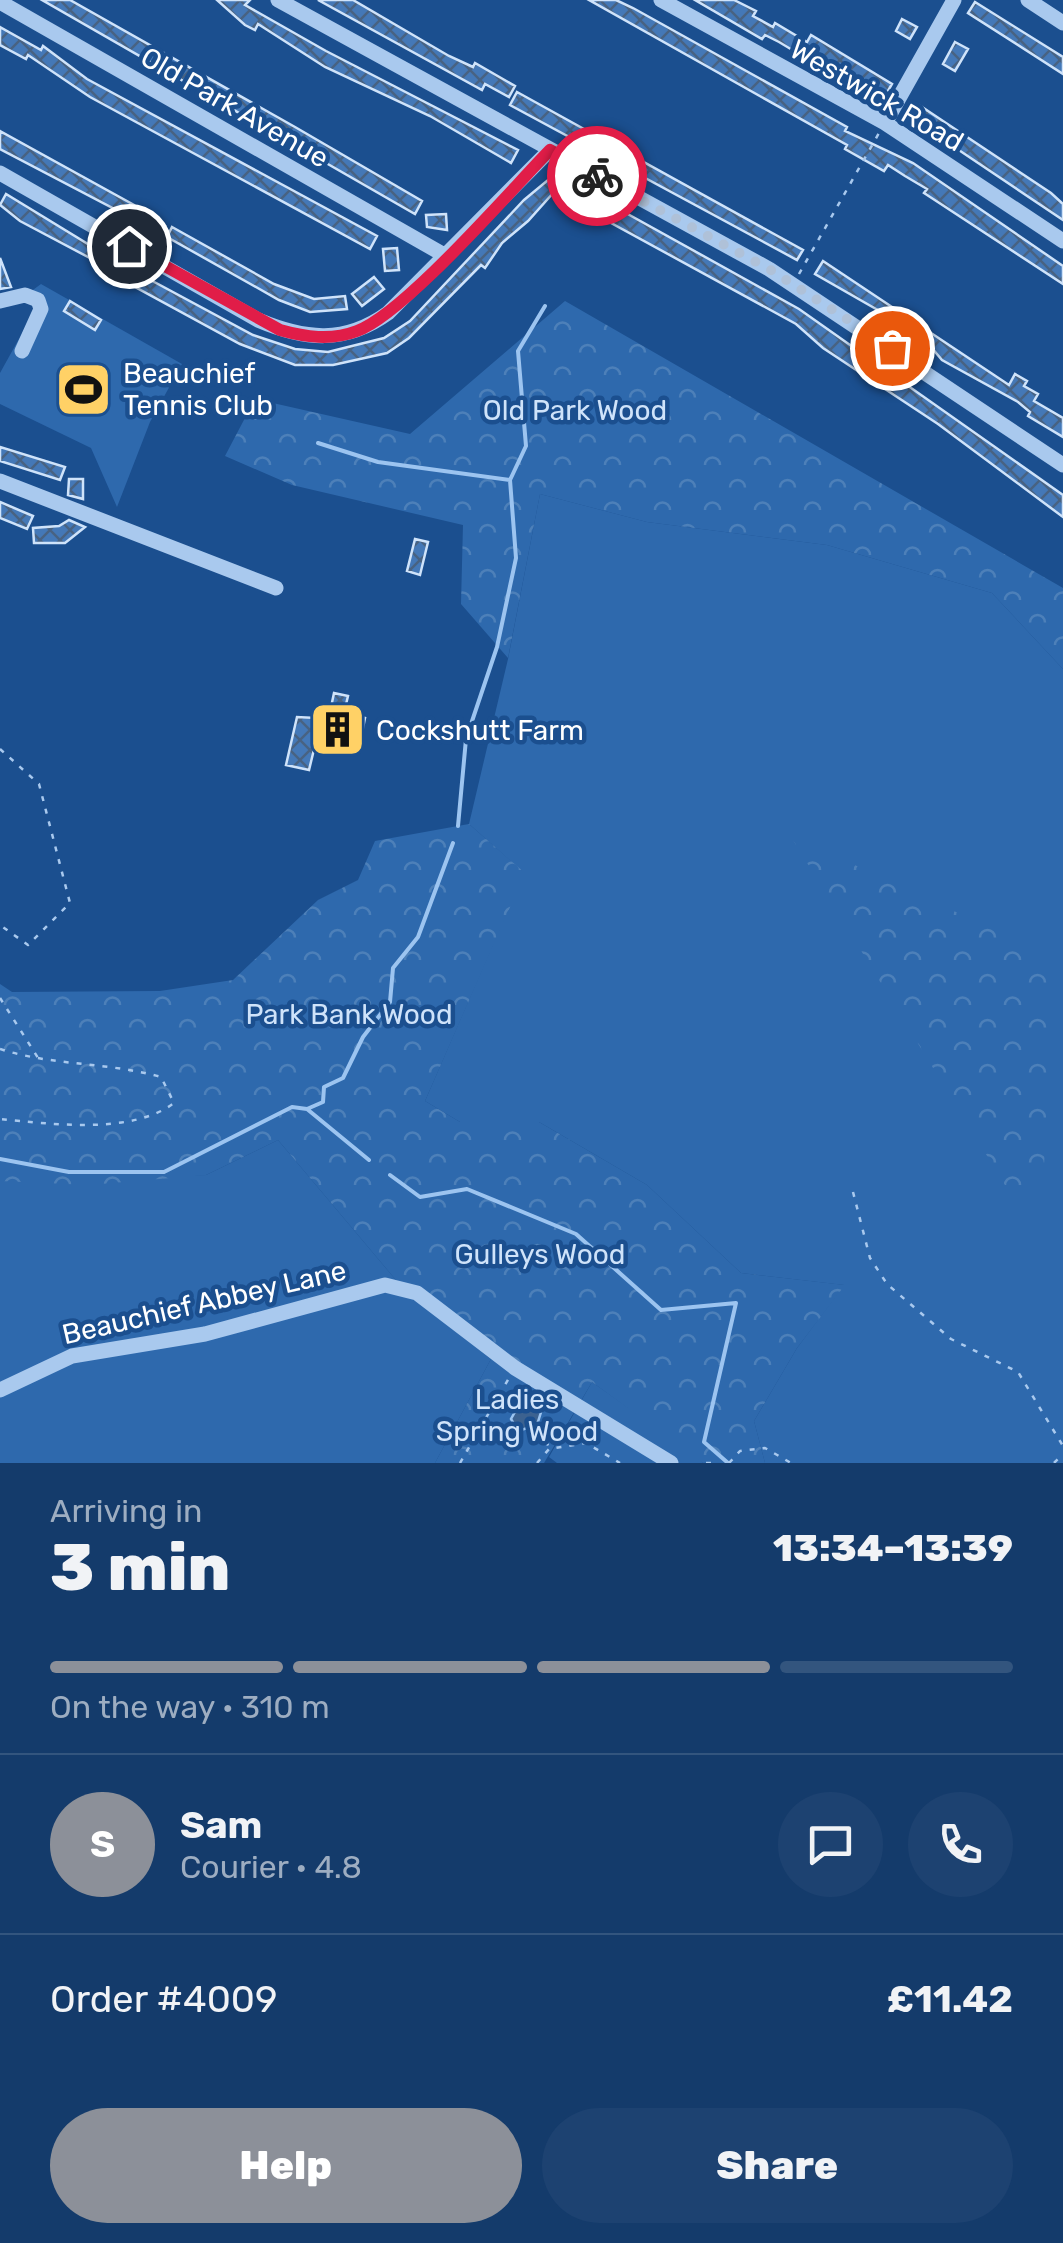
<!DOCTYPE html>
<meta charset="utf-8">
<style>
body{margin:0;font-family:Rubik,sans-serif;background:#1d4271;color:#f1f3f6;height:100vh;display:flex;flex-direction:column;font-size:38px;white-space:nowrap}
*{box-sizing:border-box;margin:0}
p{font-size:32px;color:#9dadc1}
.icon{flex:none;width:55px;height:55px;fill:none;stroke:currentColor;stroke-width:2;stroke-linecap:round;stroke-linejoin:round}
.map{position:relative;height:1463px;overflow:hidden}
.drawer{display:flex;flex-direction:column;background:#143b6b;flex:1}
.drawer>*{flex:none}
.pin{position:absolute;display:grid;place-items:center;width:85px;height:85px;color:#fff;margin:-42px;border:5px solid #fff;border-radius:50%;box-shadow:0 2px 10px #0007}
.courier{position:absolute;display:grid;place-items:center;width:100px;height:100px;margin:-50px;border:8px solid #e11d48;border-radius:50%;background:#fff;color:#222;box-shadow:0 2px 12px #0007}
.head em{font-style:normal;font-weight:800}
.head div{display:flex;flex-direction:column-reverse}
.head{display:flex;align-items:center;justify-content:space-between;height:170px;padding:0 50px}
h1{font-size:65px;font-weight:800;line-height:75px}
.bar{display:grid;grid-template-columns:repeat(4,1fr);gap:15px 10px;align-content:center;height:120px;padding:0 50px}
.bar i{height:12px;border-radius:8px;background:#33557e}
.bar .current{background:#8c9099}
.bar p{grid-column:span 4}
.line{display:flex;align-items:center;gap:25px;padding:0 50px;border-top:2px solid #33557e}
.line div{flex:1}
.round{display:grid;place-items:center;flex:none;width:105px;height:105px;border-radius:52px;background:#1d4271}
.action{display:flex;gap:20px;margin-top:auto;padding:20px 50px}
.action a{flex:1;height:115px;border-radius:60px;background:#8c9099;color:#fff;font-size:40px;font-weight:800;line-height:115px;text-align:center}
.action a+a{background:#1d4271;color:#f1f3f6}
.map>svg:first-child{display:block}
.grass{fill:#2e69ad}
.forest{fill:url(#forest-crowns)}
.water{fill:url(#water-ripples);stroke:#9cc4f0;stroke-width:2.5}
.lines{fill:none;stroke-linecap:round;stroke-linejoin:round}
.stream{stroke:#9cc4f0;stroke-width:4}
.building{fill:url(#building-cross-hatch);stroke:#cfe3fa;stroke-width:2.5}
.path{stroke:#a9c9ee;stroke-width:2.5;stroke-dasharray:5 8;stroke-linecap:butt}
.minor{stroke:#a9c9ee;stroke-width:15}
.done{stroke:#afc1d8;stroke-width:10;stroke-dasharray:0 18}
.route{stroke:#e11d48;stroke-width:12}
.labels{text-anchor:middle;stroke-width:9;stroke-linejoin:round;paint-order:stroke}
.street-label{font-size:28px;fill:#fff;stroke:#1b4f8f}
.poi-label{font-size:28px;fill:#fff;stroke:#1b4f8f;text-anchor:start}
.park-label{font-size:28px;fill:#cfe3fa;stroke:#1b4f8f}
</style>
<div class="map">
<svg width="1063" height="1463" viewBox="0 0 1063 1463">
<defs>
<pattern id="forest-crowns" width="20" height="18" patternUnits="userSpaceOnUse" patternTransform="scale(2.5)"><rect width="20" height="18" fill="#2e69ad"/><path d="M2 6a3 3 0 1 1 6 0M12 15a3 3 0 1 1 6 0" fill="none" stroke="#4d80b9"/></pattern>
<pattern id="water-ripples" width="26" height="14" patternUnits="userSpaceOnUse" patternTransform="scale(2.5)"><rect width="26" height="14" fill="#3c6290"/><path d="M2 4q2-2 4 0t4 0M15 11q2-2 4 0t4 0" fill="none" stroke="#597aa1"/></pattern>
<pattern id="building-cross-hatch" width="8" height="8" patternUnits="userSpaceOnUse" patternTransform="scale(2.5)"><rect width="8" height="8" fill="#4478b7"/><path d="M0 0l8 8M0 8l8-8" fill="none" stroke="#486282"/></pattern>
</defs>
<rect width="100%" height="100%" fill="#1b4f8f"/>
<path class="grass" d="M41,284L182,364L150,422L117,507L91,448L0,404V373L36,308L22,298Z
M540,494L647,522L827,545L992,593L1063,669V1463H765L754,1421L797,1348L844,1285L741,1273L647,1185L539,1122H460L425,1101L524,873L469,824L508,659Z
M278,1140L406,1292L491,1359L435,1463H0V1181L206,1175Z
M592,1382L695,1455L703,1463H557L549,1457Z"/>
<path class="forest" d="M565,301L1063,588V669L992,593L827,545L647,522L540,494L508,658L461,604L463,525L292,485L225,456L255,399L410,434Z
M469,824L525,873L425,1101L460,1122H539L647,1185L741,1273L845,1285L797,1348L754,1421L765,1463H703L592,1382L544,1463H435L491,1359L406,1292L278,1140L206,1175L89,1185L0,1181V984L12,992L160,991L233,980L318,900L358,880L375,841Z
M790,835L1053,957L1043,1191L1008,1190Z"/>
<path class="water" d="M536,1402L541,1412L537,1425L518,1431L511,1419L520,1403Z"/>
<g class="lines">
<path class="stream" d="M318,443L378,462L510,480
M458,826L466,739L497,647L516,558L510,480L526,446L518,351L545,306
M307,1109L323,1102L324,1087L343,1078L363,1037L390,1002L393,968L418,937L453,843
M0,1159L69,1172H164L292,1107L307,1109L369,1160
M390,1175L420,1197L467,1189L576,1234L661,1310L736,1303L704,1442L728,1463"/>
</g>
<path class="building" d="M42,0H70L295,127L422,201L415,214Z
M217,0H250L245,5L326,51L518,150L511,163L430,116L325,67L258,24L255,30L245,25Z
M318,0H353L449,56L473,67L475,63L515,86L509,97L485,84L482,90Z
M589,0H616L633,8L847,127L845,131L913,163L1063,266V284L924,193L927,189L905,176L888,165L884,171L845,149L847,145Z
M695,0H734L756,11L753,16L773,27L775,23L807,42L811,35L892,84L881,103L779,42L765,35L762,39Z
M975,2L1063,57V74L968,13Z
M902,19L917,27L910,39L896,31Z
M0,27L41,50L43,46L87,79L377,236L370,249L90,97L28,55L26,59L0,45Z
M955,42L968,49L955,71L943,64Z
M517,92L803,250L797,260L510,105Z
M919,105L1051,193L1063,204V220L911,118Z
M0,131L134,205L128,216L0,149Z
M567,171L575,189L556,197L554,192L528,221L502,243L485,268L481,265L409,338L387,353L333,365H295L240,344L104,270L105,266L20,221L0,205L6,194L119,263L253,335L295,349L328,352L384,338L410,321L524,200L548,180Z
M588,192L799,309L1063,495V517L938,424L823,348L796,324L580,206Z
M140,213L165,226L159,237L134,224Z
M446,214L447,230L427,227L426,215Z
M172,227L274,284L314,299L345,296L347,309L310,312L279,300L167,237Z
M397,248L399,270L385,271L383,249Z
M0,258L11,287L0,289Z
M823,261L1009,385L1015,374L1027,381L1024,386L1038,394L1034,401L1063,418V437L1028,416L1030,412L1018,402L942,360L931,347L883,313L815,274Z
M374,277L384,289L362,306L352,294Z
M70,301L101,320L95,330L64,311Z
M0,447L65,467L60,480L0,461Z
M69,479H83V499L68,495Z
M0,502L33,516L27,529L0,518Z
M69,520L85,527L65,543H34L33,528L59,526Z
M415,539L428,542L420,575L407,571Z
M334,693L348,696L344,713L365,718L360,743L318,733L309,770L286,765L297,717L316,718L318,709L330,712Z"/>
<g class="lines">
<path class="path" d="M799,274L879,133
M0,749L39,784L70,903L28,945L0,925
M0,998L40,1061
M0,1049C53,1066 108,1062 161,1077L174,1103C132,1135 51,1124 0,1119
M853,1192L870,1258L887,1284L951,1339L1018,1372L1063,1446
M541,1429L549,1448
M460,1463L509,1378
M537,1463L549,1449L586,1443L620,1463
M706,1463H711
M729,1463L740,1451L765,1448L791,1463
M1054,1463L1063,1454"/>
<path class="minor" d="M278,0L769,269L1063,465
M661,0L885,123L1063,241
M1028,0L1063,23
M0,2L446,256
M885,123L954,0
M0,173L258,320C305,340 345,344 388,313L550,150
M0,301L25,295L38,300L41,309L22,351
M0,481L276,588
M0,1390L72,1356L205,1334L385,1285L417,1293L515,1368L671,1463"/>
</g>
<g class="lines">
<path class="done" d="M597,176L769,269L892,348"/>
<path class="route" d="M129,246L280,330C305,337 331,341 357,331C404,314 510,191 550,150L597,176"/>
</g>
<defs>
<symbol id="stadium-square" viewBox="-11 -11 22 22"><rect x="-9" y="-9" width="18" height="18" rx="4" fill="#ffd166" stroke="#1b4f8f"/><path d="M0-5a6.5 5 0 1 0 0 10a6.5 5 0 1 0 0-10ZM-3.5-1.8h7v3.6h-7Z" fill="#111"/></symbol>
<symbol id="building-square" viewBox="-11 -11 22 22"><rect x="-9" y="-9" width="18" height="18" rx="4" fill="#ffd166" stroke="#1b4f8f"/><path d="M-4-6H4V6H1V3H-1V6H-4ZM-2.5-4.3h1.7v1.8h-1.7ZM.8-4.3h1.7v1.8H.8ZM-2.5-1h1.7V.8h-1.7ZM.8-1h1.7V.8H.8Z" fill="#111"/></symbol>
</defs>
<g fill-rule="evenodd">
<use href="#stadium-square" x="52" y="358" width="63" height="63"/>
<use href="#building-square" x="306" y="698" width="63" height="63"/>
</g>
<g class="labels">
<g class="street-label">
<text transform="translate(877 95) rotate(30)" y="10">Westwick Road</text>
<text transform="translate(235 107) rotate(30)" y="10">Old Park Avenue</text>
<text transform="translate(204 1302) rotate(-13)" y="10">Beauchief Abbey Lane</text>
</g>
<g class="poi-label">
<text x="123" y="383">Beauchief<tspan x="123" dy="32">Tennis Club</tspan></text>
<text x="376" y="740">Cockshutt Farm</text>
</g>
<g class="park-label">
<text x="575" y="420">Old Park Wood</text>
<text x="349" y="1024">Park Bank Wood</text>
<text x="540" y="1264">Gulleys Wood</text>
<text x="517" y="1409">Ladies<tspan x="517" dy="32">Spring Wood</tspan></text>
</g>
</g>
</svg>
<div class="pin" style="left:892px;top:348px;background:#ea580c"><svg class="icon" aria-label="bag" viewBox="0 0 24 24"><path d="M5 8h14l-1 12H6zM9 8a3 3 0 0 1 6 0"/></svg></div>
<div class="pin" style="left:129px;top:246px;background:#1f2937"><svg class="icon" aria-label="home" viewBox="0 0 24 24"><path d="M3 11l9-7 9 7M6 9v11h12V9"/></svg></div>
<div class="courier" style="left:597px;top:176px"><svg class="icon" aria-label="bike" viewBox="0 0 24 24"><circle cx="6" cy="16" r="4"/><circle cx="18" cy="16" r="4"/><path d="M6 16l4-8h5l3 8M10 8l3 8H6M13 5h3"/></svg></div>
</div>
<section class="drawer">
<div class="head"><div><h1>3 min</h1><p>Arriving in</p></div><em>13:34–13:39</em></div>
<div class="bar"><i class="current"></i><i class="current"></i><i class="current"></i><i></i><p>On the way · 310 m</p></div>
<div class="line" style="height:180px"><b class="round" style="background:#8c9099;color:#fff">S</b><div><b>Sam</b><p>Courier · 4.8</p></div><a class="round"><svg class="icon" aria-label="chat" viewBox="0 0 24 24"><path d="M4 5h16v11H9l-5 4z"/></svg></a><a class="round"><svg class="icon" aria-label="phone" viewBox="0 0 24 24"><path d="M5 4h4l2 5-3 2q2 4 5 5l2-3 5 2v4C11 20 4 13 5 4z"/></svg></a></div>
<div class="line" style="height:130px"><div>Order #4009</div><b>£11.42</b></div>
<div class="action"><a>Help</a><a>Share</a></div>
</section>
